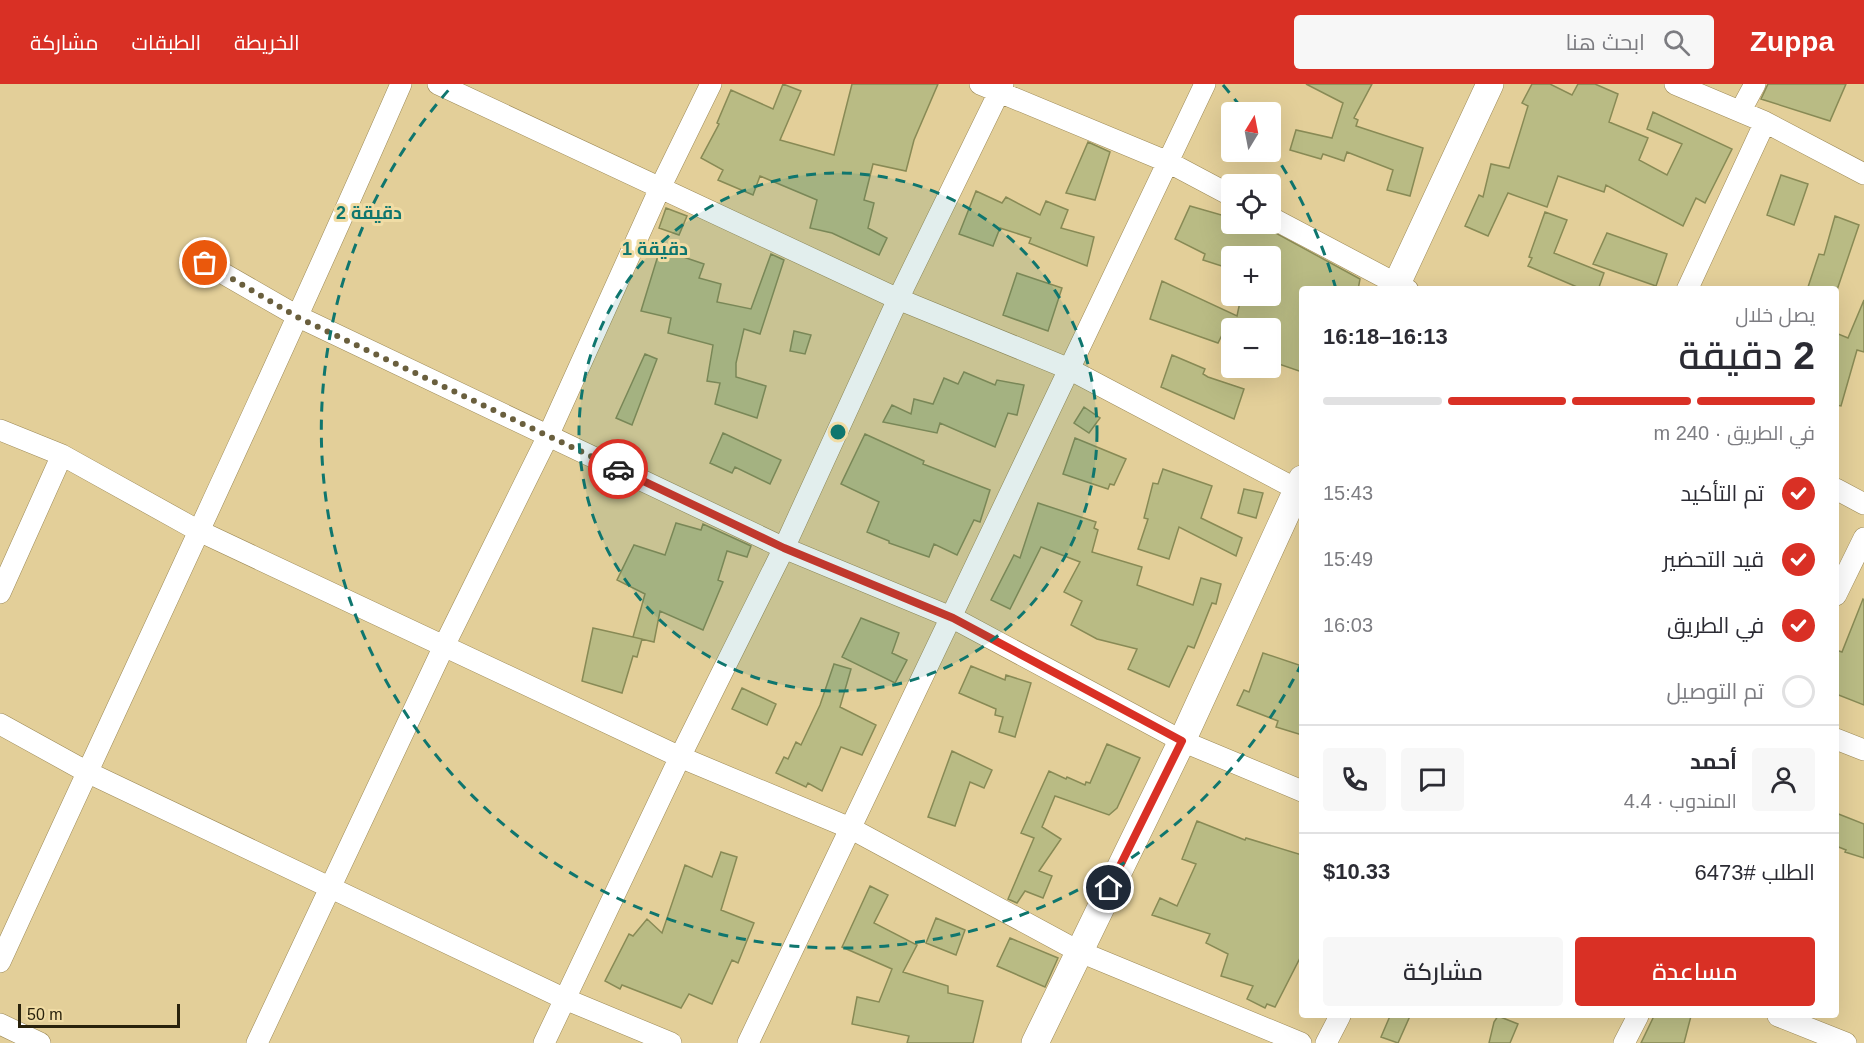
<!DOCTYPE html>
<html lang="ar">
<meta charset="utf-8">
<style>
body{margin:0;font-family:Helvetica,Cairo,sans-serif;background:#f7f7f7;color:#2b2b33;direction:rtl;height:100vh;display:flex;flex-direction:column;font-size:22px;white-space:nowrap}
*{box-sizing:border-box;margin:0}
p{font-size:20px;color:#7c7c81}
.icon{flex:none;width:33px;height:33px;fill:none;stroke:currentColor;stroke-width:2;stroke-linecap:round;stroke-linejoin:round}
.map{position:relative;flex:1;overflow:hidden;direction:ltr}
.panel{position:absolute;left:1299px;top:202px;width:540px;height:732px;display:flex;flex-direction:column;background:#fff;border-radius:6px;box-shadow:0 6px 24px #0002;direction:rtl}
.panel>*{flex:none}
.needle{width:39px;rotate:10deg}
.buttons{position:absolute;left:1221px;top:18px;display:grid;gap:12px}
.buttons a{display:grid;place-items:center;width:60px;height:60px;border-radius:6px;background:#fff;box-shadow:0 6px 24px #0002;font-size:30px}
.scale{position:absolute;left:18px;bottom:15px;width:162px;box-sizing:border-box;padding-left:6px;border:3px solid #29220c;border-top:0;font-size:16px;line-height:21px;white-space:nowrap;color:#29220c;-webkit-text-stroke:4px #f0dca5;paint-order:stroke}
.pin{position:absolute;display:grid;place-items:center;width:51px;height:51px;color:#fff;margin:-26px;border:3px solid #fff;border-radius:50%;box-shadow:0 2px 6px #0007}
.courier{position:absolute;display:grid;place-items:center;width:60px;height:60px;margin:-30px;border:4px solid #d93025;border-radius:50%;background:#fff;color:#222;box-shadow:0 2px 8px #0007}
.overview em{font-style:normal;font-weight:600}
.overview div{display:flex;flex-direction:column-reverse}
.overview{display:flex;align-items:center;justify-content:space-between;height:102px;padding:0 24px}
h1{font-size:39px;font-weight:600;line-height:45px}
.bar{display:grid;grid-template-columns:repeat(4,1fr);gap:9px 6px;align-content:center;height:72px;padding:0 24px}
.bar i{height:8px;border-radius:4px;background:#e1e1e2}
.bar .on{background:#d93025}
.bar p{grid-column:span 4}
.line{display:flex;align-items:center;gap:15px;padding:0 24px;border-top:2px solid #e1e1e2}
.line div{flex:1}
.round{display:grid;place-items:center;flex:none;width:63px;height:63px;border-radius:6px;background:#f7f7f7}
ol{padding:0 24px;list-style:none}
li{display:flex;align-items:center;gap:18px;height:66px}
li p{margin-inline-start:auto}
li .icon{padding:6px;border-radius:50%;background:#d93025;color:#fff;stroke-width:4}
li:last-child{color:#7c7c81}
li i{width:33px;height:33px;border:3px solid #e1e1e2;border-radius:50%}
.cta{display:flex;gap:12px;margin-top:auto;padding:12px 24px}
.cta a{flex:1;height:69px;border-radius:6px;background:#d93025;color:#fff;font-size:24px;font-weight:600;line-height:69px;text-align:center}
.cta a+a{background:#f7f7f7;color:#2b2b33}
header{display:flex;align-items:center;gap:36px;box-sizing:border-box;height:84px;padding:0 30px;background:#d93025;color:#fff}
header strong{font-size:28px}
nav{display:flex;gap:33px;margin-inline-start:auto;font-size:21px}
.search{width:420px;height:54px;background:#f7f7f7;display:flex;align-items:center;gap:15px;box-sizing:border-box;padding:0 21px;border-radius:6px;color:#7c7c81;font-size:22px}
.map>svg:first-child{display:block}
.building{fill:#b9bb84;stroke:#888a55;stroke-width:1.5}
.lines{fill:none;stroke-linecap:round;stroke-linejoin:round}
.minor-casing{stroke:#9c8956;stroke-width:22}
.tertiary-casing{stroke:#9c8956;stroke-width:28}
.minor{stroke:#fff;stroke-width:21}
.tertiary{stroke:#fff;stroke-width:27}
.done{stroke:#6a5f3d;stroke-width:6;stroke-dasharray:0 10.8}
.route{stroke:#d93025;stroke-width:8}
.ring{fill:none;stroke:#0f766e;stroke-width:3;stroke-dasharray:10 8}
.centre{fill:#0f766e;stroke:#f0dca5;stroke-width:3}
.ring-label{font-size:18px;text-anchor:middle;font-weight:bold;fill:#0f766e;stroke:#f0dca5;stroke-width:6;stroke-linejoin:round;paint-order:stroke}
</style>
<header>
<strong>Zuppa</strong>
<div class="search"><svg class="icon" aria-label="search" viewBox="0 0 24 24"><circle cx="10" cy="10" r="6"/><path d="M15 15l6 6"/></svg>ابحث هنا</div>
<nav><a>الخريطة</a><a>الطبقات</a><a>مشاركة</a></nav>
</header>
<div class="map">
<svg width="1864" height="959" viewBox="0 0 1864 959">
<rect width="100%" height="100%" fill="#e3cf99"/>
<path class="building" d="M783,0L801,7L780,56L834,71L852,0H938L914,56L906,87L873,80L864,116L874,119L868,144L887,154L879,171L832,149L810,144L817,116L760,92L753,111L718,96L723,86L701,74L719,40L717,39L731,6L773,25Z
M1306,0H1372L1354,34L1358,36L1356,42L1423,64L1410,112L1387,106L1393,86L1347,68L1344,77L1323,70L1321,75L1290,66L1296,46L1332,54L1343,19Z
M1532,0H1550L1572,11L1578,0H1595L1618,10L1609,38L1648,54L1639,76L1667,91L1682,60L1647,45L1653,28L1732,65L1705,119L1696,114L1683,142L1606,101L1604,108L1558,92L1547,123L1508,109L1488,152L1465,142L1479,111L1483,113L1491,80L1509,84L1528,22L1522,19Z
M1768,0H1846L1830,37L1761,15Z
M1088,58L1110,68L1095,116L1066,109Z
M1781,91L1808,100L1794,141L1767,131Z
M976,107L1002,119L1006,113L1040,131L1046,117L1068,126L1061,144L1094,153L1087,182L1029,159L1031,154L1000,144L993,162L959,150Z
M1190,122L1232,134V140H1259L1360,195L1358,206H1302V288L1270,277V244H1232V256L1222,251L1218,259L1150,235L1162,197L1237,232L1241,213L1270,219V172H1232L1231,185L1203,176L1205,170L1175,155Z
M666,124L687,132L679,151L659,144Z
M1545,128L1567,136L1554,169L1604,189L1598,206H1584L1528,182L1532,174L1529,173Z
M1835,132L1859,141L1837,206H1807L1819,170L1824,171Z
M1607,149L1667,170L1656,202L1593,180Z
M660,165L704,180L699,194L721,200L717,218L751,225L771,170L784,176L760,250L744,245L736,279V293L766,302L757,334L715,320L720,299L707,297L713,261L668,249L671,234L641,227Z
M1017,189L1062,204L1048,247L1003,231Z
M1864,216V268L1857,266L1841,322L1836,321V249L1848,254Z
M794,247L811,251L805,270L790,267Z
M645,270L657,275L632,341L616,334Z
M1172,271L1205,285L1203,290L1208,293L1244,305L1234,335L1161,303Z
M964,288L995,301L997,296L1024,301L1017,331L1008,329L995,363L940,339L937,349L883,338L892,321L911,330L914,315L933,320L944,294L958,300Z
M1084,323L1100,334L1089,349L1074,339Z
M723,349L781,376L770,400L735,383L732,389L710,379Z
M865,350L924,377L923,380L990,406L980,438L974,436L957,471L934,460L929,473L889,459V457L867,448L879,418L841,400Z
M1075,354L1126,375L1114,401L1110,400L1108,405L1063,390Z
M1163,385L1212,402L1201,434L1242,454L1236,472L1179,443L1169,475L1138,465L1148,435L1144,434L1153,399L1158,400Z
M1244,405L1263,409L1256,434L1238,429Z
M1038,419L1096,438L1094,444L1098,446L1092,468L1142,483L1137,501L1193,521L1201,494L1221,500L1216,520L1212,519L1194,564L1188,562L1169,603L1128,585L1137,565L1097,555L1071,541L1082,517L1064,508L1080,478L1041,463L1010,525L991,516L1014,471L1020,474Z
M676,439L701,446L703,440L751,462L747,473L727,467L718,496L723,498L703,546L660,527L654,558L633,553L645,510L617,496L634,461L665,471Z
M1863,515L1864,516V621L1836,610V566L1842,568Z
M861,534L899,549L892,569L907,576L895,599L842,573Z
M593,544L642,555L637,573L633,572L622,609L582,597Z
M1263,569L1302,582V651L1276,643L1278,637L1237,621L1244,606L1249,608Z
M834,580L851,585L840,623L876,641L862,671L841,663L822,707L808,699L806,703L776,689L784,673L788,675L796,658L801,661L820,621Z
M971,582L1005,596L1006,591L1031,599L1015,653L999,648L1003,633L995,631L996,625L959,609Z
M742,604L776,620L767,641L732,625Z
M1107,660L1140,674L1117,724L1109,731L1055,712L1042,743L1061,755L1039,787L1052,792L1043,814L1025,807L1017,819L1008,815L1034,754L1021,749L1049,687L1066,695L1067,693L1085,701L1086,698L1090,699Z
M952,667L992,686L984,704L970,698L955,742L928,733Z
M1836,729L1864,740V774L1845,768L1846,766L1836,762Z
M1197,737L1245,756L1246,754L1302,771V870L1275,923L1267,920L1265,924L1247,915L1253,902L1221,892L1228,870L1206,859L1210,850L1152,831L1160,814L1177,822L1196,780L1182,775Z
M721,768L737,773L721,826L754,839L738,879L732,876L712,920L689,910L681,924L622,901L620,905L605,897L629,850L633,852L647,835L662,849L685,781L712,793Z
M870,802L888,811L874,839L917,861L903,888L948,902V909L983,917L973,959H907L909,952L852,940L857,913L879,918L892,885L842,863Z
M936,834L965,846L956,871L926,859Z
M1010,854L1058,874L1045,903L997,882Z
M1390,932H1410L1398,959L1381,953Z
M1498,932L1518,940L1510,959H1489L1494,938Z
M1654,932H1691L1684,959H1641Z"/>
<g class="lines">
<defs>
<path id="minor" d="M438,0L898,215L1067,284L1302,408
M980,0L1168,78L1232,112
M1675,0L1765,38L1864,90
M1741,26L1755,0
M1270,133L1408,206
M205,179L299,233L784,464L953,534L1182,657L1302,707
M1687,206L1765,38
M0,346L62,371L197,446L680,673L850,744L1078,867L1301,959
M1836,405L1864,420
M0,509L62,371
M1836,511L1864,454
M0,640L87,688L565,915L671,959
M1836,655L1864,666
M0,878C134,585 272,295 401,0
M1778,932L1846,959
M0,940L40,959
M257,959L444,562L548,352L660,104L711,0
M544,959L680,673L784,464L898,215L1003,0
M748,959L1205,0
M1326,959L1340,932
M1624,959L1638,932"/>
<path id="tertiary" d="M1394,206L1490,0
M1035,959L1182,657L1302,395"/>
</defs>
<use href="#minor" class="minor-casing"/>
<use href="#tertiary" class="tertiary-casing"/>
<use href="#minor" class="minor"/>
<use href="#tertiary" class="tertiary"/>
</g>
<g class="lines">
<path class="done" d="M205,179L299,234L618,385"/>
<path class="route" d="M618,385L784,464L953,534L1182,657L1109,804"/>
</g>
<circle cx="838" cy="348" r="259" fill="#0f766e" fill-opacity=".12"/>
<g class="ring">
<circle cx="838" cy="348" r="259"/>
<path d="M1302 579A518 518 0 1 1 453 1M1223 1A518 518 0 0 1 1243 26M1272 66A518 518 0 0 1 1336 205"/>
</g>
<circle cx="838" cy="348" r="9" class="centre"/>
<g class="ring-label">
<text x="369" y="135">2 دقيقة</text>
<text x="655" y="171">1 دقيقة</text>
</g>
</svg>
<div class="buttons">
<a><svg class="needle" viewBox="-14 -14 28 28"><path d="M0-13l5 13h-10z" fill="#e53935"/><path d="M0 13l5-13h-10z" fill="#7c7c81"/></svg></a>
<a><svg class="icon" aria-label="locate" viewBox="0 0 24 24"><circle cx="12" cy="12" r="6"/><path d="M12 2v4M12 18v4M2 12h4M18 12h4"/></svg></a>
<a>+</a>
<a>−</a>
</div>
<div class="scale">50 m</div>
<div class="pin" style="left:205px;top:179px;background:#ea580c"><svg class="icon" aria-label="bag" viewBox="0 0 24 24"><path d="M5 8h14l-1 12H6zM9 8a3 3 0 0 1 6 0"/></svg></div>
<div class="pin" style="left:1109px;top:804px;background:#1f2937"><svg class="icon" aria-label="home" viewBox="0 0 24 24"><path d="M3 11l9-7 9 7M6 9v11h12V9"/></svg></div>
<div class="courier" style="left:618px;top:385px"><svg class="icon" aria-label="car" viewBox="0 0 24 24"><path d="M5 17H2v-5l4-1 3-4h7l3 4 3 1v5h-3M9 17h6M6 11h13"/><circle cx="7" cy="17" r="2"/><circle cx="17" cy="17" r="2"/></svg></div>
<section class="panel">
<div class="overview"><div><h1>2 دقيقة</h1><p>يصل خلال</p></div><em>16:13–16:18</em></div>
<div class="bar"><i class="on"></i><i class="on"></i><i class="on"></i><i></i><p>في الطريق · 240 m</p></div>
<ol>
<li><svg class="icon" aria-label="check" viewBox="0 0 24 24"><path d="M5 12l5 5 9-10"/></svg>تم التأكيد<p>15:43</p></li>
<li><svg class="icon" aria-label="check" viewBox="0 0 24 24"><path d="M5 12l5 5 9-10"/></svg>قيد التحضير<p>15:49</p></li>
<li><svg class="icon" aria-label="check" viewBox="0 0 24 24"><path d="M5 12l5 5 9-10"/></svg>في الطريق<p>16:03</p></li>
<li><i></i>تم التوصيل</li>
</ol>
<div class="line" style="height:108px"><a class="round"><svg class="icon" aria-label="person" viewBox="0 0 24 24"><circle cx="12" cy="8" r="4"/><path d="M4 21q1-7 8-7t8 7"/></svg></a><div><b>أحمد</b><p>المندوب · 4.4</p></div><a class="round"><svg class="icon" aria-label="chat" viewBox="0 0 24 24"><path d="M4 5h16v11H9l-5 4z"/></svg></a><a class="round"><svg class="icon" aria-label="phone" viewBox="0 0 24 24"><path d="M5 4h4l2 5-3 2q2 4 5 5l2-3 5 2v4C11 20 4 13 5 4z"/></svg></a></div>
<div class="line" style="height:78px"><div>الطلب #6473</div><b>$10.33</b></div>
<div class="cta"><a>مساعدة</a><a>مشاركة</a></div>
</section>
</div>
